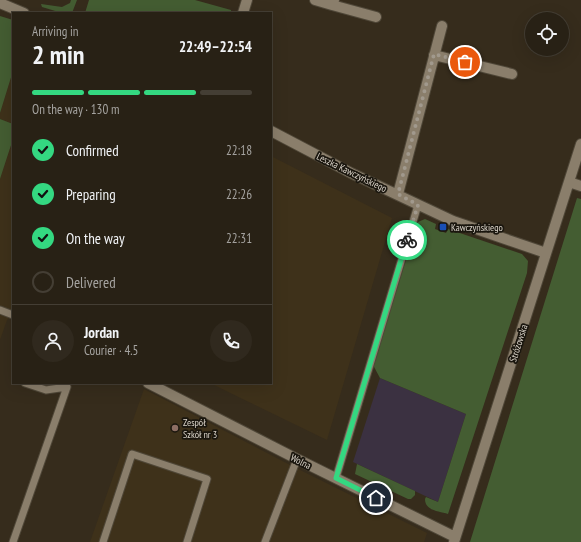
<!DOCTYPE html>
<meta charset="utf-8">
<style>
body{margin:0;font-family:"PT Sans Narrow",sans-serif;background:#30291e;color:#f1f3f6;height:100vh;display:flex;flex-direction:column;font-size:15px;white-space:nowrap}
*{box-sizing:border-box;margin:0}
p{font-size:13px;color:#a5a3a0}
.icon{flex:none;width:22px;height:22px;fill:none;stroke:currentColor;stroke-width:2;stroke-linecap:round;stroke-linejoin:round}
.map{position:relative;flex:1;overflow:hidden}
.details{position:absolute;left:12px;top:12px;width:260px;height:372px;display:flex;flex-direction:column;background:#282115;border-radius:0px;box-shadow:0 4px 16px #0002,0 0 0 1px #443e34}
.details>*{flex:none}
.buttons{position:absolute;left:525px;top:12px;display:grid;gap:8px}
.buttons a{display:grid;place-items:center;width:44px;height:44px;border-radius:50%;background:#282115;box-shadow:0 4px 16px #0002,0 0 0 1px #443e34;font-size:20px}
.pin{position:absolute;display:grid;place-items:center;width:34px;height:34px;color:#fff;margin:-17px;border:2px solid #fff;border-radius:50%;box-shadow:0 1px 4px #0007}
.courier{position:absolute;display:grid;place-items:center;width:40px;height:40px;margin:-20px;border:3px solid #34d881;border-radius:50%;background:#fff;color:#222;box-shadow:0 1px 5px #0007}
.headline em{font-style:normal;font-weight:700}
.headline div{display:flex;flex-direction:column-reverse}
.headline{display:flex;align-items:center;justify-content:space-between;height:68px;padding:0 20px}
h1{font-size:26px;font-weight:700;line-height:30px}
.bar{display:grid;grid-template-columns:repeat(4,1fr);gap:6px 4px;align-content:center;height:48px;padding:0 20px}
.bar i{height:5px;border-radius:3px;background:#443e34}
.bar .selected{background:#34d881}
.bar p{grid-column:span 4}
.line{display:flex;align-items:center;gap:10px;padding:0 20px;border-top:1px solid #443e34}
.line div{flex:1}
.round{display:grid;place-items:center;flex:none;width:42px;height:42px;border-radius:21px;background:#30291e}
ol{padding:0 20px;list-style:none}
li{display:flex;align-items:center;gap:12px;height:44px}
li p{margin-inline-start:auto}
li .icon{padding:4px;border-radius:50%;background:#34d881;color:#111;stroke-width:4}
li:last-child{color:#a5a3a0}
li i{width:22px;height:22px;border:2px solid #443e34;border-radius:50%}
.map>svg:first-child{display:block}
.commercial{fill:#3b3141}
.built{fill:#3e311a}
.green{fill:#445d32}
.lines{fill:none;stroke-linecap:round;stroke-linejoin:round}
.lane-casing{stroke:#4f4738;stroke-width:9}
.street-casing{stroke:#4f4738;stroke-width:12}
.lane{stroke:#8a7e6b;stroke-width:7}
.street{stroke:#8a7e6b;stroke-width:10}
.done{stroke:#a1998d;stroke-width:4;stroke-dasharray:0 7.2}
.route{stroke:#34d881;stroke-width:5}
.transit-dot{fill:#1a4fb4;stroke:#1a160e;stroke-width:1.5}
.education-dot{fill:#8d6e63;stroke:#1a160e;stroke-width:1.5}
.labels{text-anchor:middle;stroke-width:3.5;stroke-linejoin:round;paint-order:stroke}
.street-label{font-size:10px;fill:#dbd4ca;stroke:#1a160e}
.poi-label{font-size:10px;fill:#dbd4ca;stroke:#1a160e;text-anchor:start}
</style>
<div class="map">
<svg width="581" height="542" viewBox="0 0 581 542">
<rect width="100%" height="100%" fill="#362c1c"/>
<path class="commercial" d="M380,378L466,414L438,502L353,462Z"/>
<path class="built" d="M13,71V124L0,119V113Z
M13,139V314L7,320L0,340V179Z
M271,156L392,218L327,440L210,383H271Z
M144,389L294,467L427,533L424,542H90Z"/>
<path class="green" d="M71,0H77L72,13H62L42,7L41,4L62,7L70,3Z
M89,0H195L231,10V13H85Z
M0,16L13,20V71L0,113Z
M0,119L13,124V139L0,179Z
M577,198L581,199V542H470Z
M425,219L436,224L435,229L446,233L448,229L522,254L528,261L527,273L448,514C439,511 425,511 425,499L426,497L438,502L466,414L380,378L373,365L418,222Z
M357,464L415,491V495L411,499H408L355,474Z"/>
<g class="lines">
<defs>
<path id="lane" d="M0,310L13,315
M336,478L418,205
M13,542L67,387L46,390L25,383
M103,542L132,454L207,479L187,542
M265,542L297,459"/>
<path id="street" d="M315,0L332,5L334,0
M0,3L24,13
M332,5L376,17
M243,13L247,0
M434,55L512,74
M271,131L351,173L453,221L546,253
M569,182L581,186
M398,194L442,26
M148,383L297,459L455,537
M454,542L581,144"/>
</defs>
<use href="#lane" class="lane-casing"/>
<use href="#street" class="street-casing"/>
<use href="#lane" class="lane"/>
<use href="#street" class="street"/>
</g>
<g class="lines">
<path class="done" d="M407,240L418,205L398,194L434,54L465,62"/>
<path class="route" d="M376,498L336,478L407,240"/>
</g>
<rect class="transit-dot" x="439" y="223" width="8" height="8" rx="2"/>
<circle class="education-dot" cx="175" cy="428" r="4"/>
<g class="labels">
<g class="street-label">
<text transform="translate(352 172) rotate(26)" y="4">Leszka Kawczyńskiego</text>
<text transform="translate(518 343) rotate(-72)" y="4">Stróżowska</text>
<text transform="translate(301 461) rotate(27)" y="4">Wolna</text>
</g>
<g class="poi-label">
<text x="451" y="231">Kawczyńskiego</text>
<text x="183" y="426">Zespół<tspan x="183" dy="12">Szkół nr 3</tspan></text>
</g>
</g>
</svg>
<div class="buttons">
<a><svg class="icon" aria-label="locate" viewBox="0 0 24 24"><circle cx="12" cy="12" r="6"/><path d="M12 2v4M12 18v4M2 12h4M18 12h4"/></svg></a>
</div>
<div class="pin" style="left:465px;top:62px;background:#ea580c"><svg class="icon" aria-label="bag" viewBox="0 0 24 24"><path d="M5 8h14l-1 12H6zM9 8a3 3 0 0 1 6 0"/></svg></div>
<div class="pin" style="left:376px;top:498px;background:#1f2937"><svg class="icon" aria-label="home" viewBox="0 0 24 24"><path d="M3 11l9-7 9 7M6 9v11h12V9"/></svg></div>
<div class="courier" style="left:407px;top:240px"><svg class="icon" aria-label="bike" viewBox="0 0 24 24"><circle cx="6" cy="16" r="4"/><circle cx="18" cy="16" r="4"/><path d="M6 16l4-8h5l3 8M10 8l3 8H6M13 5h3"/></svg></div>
<section class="details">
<div class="headline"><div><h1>2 min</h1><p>Arriving in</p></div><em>22:49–22:54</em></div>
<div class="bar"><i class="selected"></i><i class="selected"></i><i class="selected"></i><i></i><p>On the way · 130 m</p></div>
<ol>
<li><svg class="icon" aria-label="check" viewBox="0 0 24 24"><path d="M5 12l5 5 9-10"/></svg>Confirmed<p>22:18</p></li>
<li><svg class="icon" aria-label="check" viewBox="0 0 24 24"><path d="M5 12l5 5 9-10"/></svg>Preparing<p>22:26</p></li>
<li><svg class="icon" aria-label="check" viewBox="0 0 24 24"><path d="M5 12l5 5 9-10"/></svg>On the way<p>22:31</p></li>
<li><i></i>Delivered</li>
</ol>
<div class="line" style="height:72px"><a class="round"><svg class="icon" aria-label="person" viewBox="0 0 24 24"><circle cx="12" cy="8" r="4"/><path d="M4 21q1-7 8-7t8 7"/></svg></a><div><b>Jordan</b><p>Courier · 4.5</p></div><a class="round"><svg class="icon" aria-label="phone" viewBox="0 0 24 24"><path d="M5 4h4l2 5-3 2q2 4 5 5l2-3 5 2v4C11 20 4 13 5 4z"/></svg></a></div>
</section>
</div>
